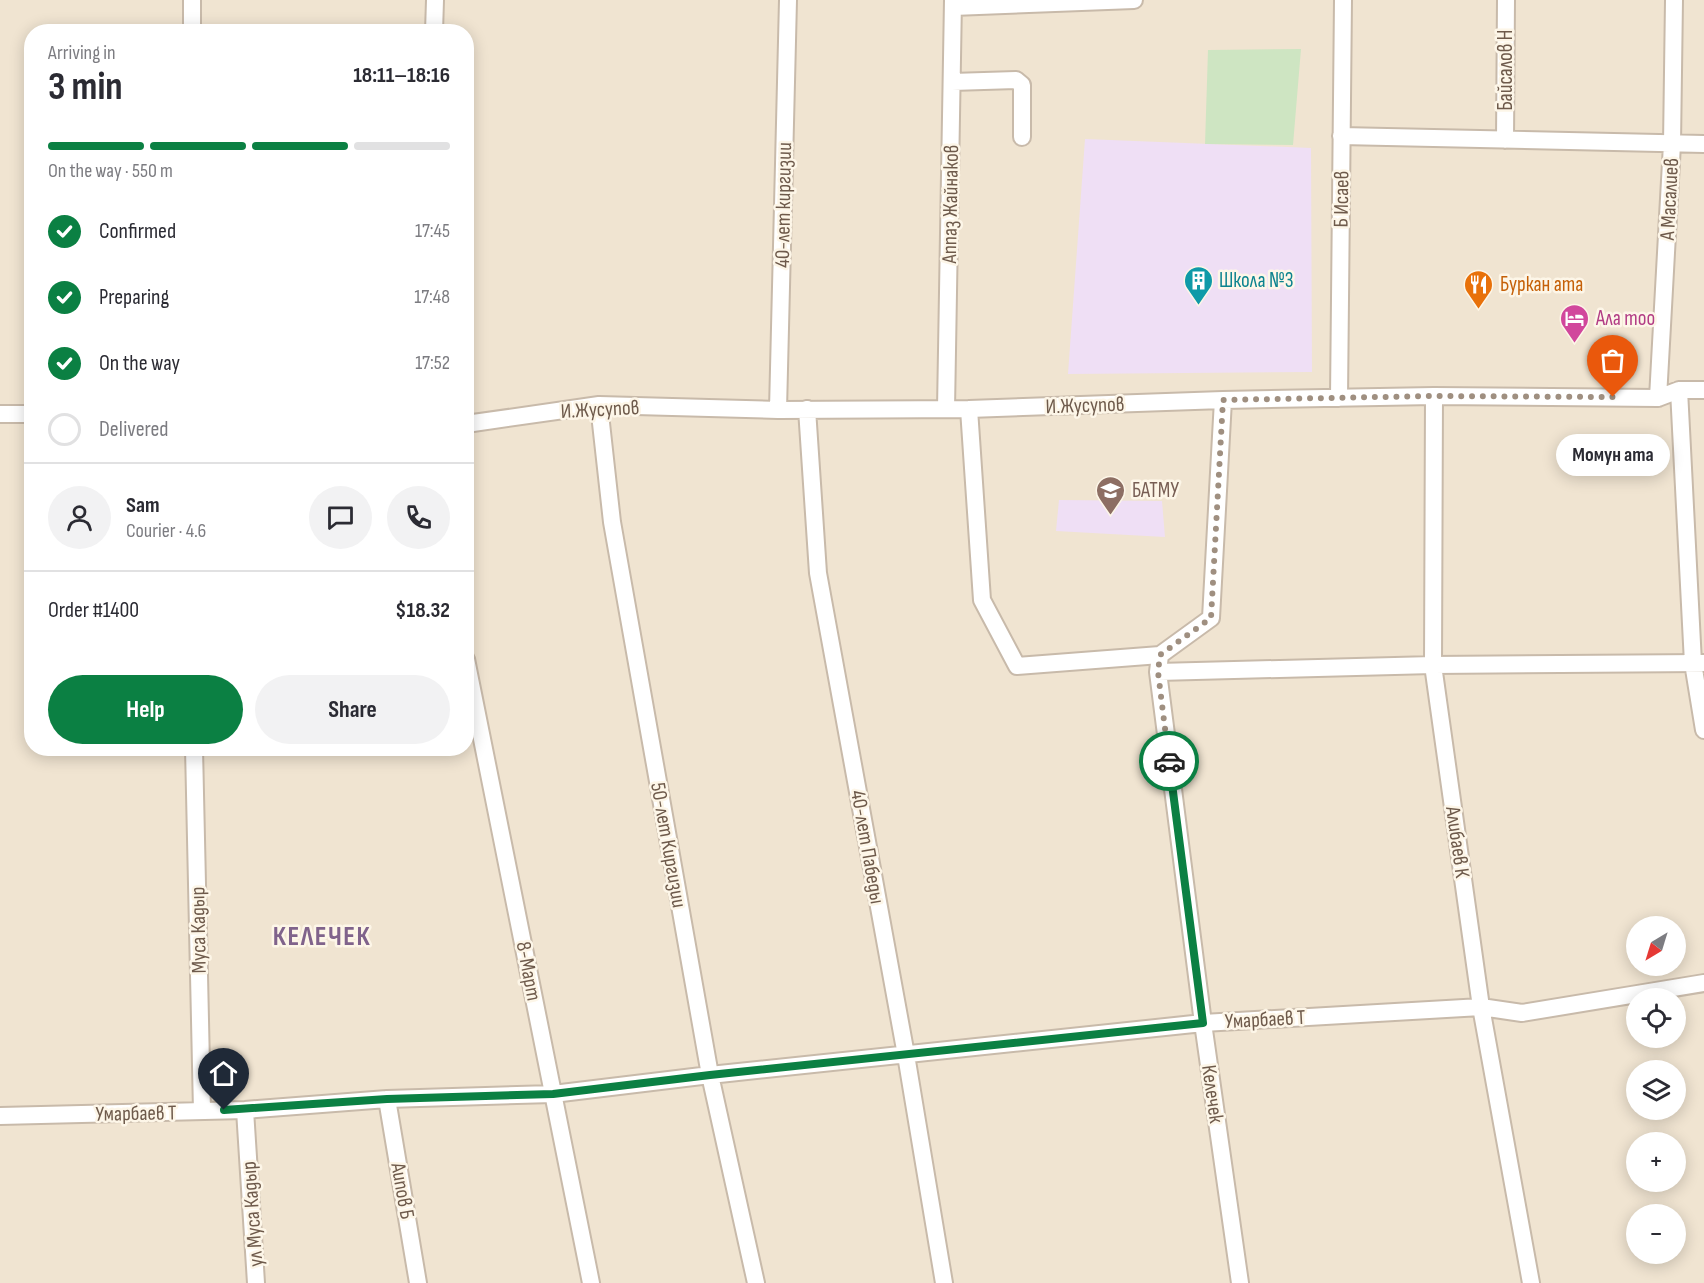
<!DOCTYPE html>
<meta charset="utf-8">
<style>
body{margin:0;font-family:"Sofia Sans Condensed",sans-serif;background:#f2f2f3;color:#2b2b33;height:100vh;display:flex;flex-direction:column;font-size:22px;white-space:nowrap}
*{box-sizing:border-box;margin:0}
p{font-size:20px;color:#7c7c81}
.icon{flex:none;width:33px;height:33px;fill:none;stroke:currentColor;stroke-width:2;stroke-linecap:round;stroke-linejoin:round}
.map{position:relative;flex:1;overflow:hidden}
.sheet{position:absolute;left:24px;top:24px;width:450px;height:732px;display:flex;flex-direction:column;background:#fff;border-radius:24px;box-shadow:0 3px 15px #0003}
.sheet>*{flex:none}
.needle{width:39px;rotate:218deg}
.buttons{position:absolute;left:1626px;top:916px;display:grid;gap:12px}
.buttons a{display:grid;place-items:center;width:60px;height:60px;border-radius:50%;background:#fff;box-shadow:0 3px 15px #0003;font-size:30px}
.pin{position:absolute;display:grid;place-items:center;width:51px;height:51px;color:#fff;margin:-62px -26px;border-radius:50% 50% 50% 0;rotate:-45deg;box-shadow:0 0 6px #0007}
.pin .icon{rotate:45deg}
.courier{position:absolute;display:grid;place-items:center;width:60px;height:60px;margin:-30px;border:4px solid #0b8043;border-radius:50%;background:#fff;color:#222;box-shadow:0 2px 8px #0007}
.bubble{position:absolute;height:42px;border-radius:21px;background:#fff;box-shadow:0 3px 15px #0003;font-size:20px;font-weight:700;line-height:42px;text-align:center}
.summary em{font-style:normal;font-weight:700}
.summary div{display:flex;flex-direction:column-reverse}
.summary{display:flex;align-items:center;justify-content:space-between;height:102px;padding:0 24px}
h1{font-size:39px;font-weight:700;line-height:45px}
.bar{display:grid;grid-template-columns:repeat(4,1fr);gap:9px 6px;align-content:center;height:72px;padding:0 24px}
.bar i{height:8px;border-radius:4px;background:#e1e1e2}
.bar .selected{background:#0b8043}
.bar p{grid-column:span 4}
.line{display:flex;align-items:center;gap:15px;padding:0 24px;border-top:2px solid #e1e1e2}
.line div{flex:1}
.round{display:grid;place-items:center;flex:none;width:63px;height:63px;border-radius:32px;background:#f2f2f3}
ol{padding:0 24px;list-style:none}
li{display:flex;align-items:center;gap:18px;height:66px}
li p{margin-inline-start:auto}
li .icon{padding:6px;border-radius:50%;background:#0b8043;color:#fff;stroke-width:4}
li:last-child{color:#7c7c81}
li i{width:33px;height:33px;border:3px solid #e1e1e2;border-radius:50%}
.cta{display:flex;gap:12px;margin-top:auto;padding:12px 24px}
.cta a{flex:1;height:69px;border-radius:36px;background:#0b8043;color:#fff;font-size:24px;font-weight:700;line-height:69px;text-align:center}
.cta a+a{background:#f2f2f3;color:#2b2b33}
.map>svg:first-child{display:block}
.residential{fill:#f0e4d1;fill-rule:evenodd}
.education{fill:#efdff5}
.green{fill:#cee5c2}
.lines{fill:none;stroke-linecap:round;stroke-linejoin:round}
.minor-casing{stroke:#c8baaa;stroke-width:20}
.minor{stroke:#fff;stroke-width:16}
.done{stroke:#9f8f80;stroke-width:6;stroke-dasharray:0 10.8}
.route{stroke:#0b8043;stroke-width:8}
.labels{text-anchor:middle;stroke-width:5;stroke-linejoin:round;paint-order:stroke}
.street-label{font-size:21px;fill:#6e5a4b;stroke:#fdf6e8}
.culture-label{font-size:21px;fill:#0d838f;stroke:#fdf6e8;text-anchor:start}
.food-label{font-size:21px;fill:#c56008;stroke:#fdf6e8;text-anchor:start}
.hotel-label{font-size:21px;fill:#b23c85;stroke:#fdf6e8;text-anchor:start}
.education-label{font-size:21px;fill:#785e54;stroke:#fdf6e8;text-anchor:start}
.district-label{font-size:27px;font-weight:bold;letter-spacing:1.5px;fill:#80638b;stroke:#fdf6e8}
</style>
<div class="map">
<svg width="1704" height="1283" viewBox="0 0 1704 1283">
<rect width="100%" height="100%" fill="#f9f2e2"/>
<path class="residential" d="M0,0H1704V1283H0ZM32,32H466V748H32ZM1636,927H1676V966H1636ZM1636,999H1676V1038H1636ZM1636,1071H1676V1110H1636ZM1636,1143H1676V1182H1636ZM1636,1215H1676V1254H1636Z"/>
<path class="education" d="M1085,139L1311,148L1312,372L1068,374Z
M1059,500L1162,501L1165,537L1056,531Z"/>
<path class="green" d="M1301,49L1293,145L1205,144L1208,50Z"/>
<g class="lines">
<defs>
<path id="minor" d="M953,7L1134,0
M192,32V0
M434,32L435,0
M952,82L1016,80L1022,85V137
M1341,136L1704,144
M1505,140L1506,0
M1679,390L1693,663L1704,730
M1434,396L1433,665L1481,1007L1531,1283
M1339,398L1343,0
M1658,398L1672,144L1674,0
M599,405L612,522L710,1075L756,1283
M807,409L818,573L906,1055L944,1283
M946,409L953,0
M969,409L982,600L1017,666L1160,655L1211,618L1223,400
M778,410L788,0
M0,414H32
M466,424L599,405L778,410L969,409L1223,400L1434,396L1658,398L1679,390H1704
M1160,655L1158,672L1203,1023L1240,1283
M466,659L591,1283
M1158,672L1433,665L1704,663
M194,748L202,1111
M387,1099L418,1283
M245,1110L256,1283
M0,1116L245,1110L387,1099L553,1094L710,1075L1203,1023L1481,1007L1522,1013L1704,983"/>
</defs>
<use href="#minor" class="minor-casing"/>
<use href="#minor" class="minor"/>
</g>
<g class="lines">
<path class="done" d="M1169,761L1158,672L1160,655L1211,618L1223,400L1434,396L1613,397"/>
<path class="route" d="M224,1110L387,1099L553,1094L710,1075L1203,1023L1169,761"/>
</g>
<defs>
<symbol id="building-pin" viewBox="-11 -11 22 30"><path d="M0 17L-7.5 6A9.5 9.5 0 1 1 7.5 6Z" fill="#0f9aa8" stroke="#fdf6e8"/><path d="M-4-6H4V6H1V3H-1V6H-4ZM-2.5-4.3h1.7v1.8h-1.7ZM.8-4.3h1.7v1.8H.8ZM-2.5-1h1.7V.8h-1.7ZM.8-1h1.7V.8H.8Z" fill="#fff"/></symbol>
<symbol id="restaurant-pin" viewBox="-11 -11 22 30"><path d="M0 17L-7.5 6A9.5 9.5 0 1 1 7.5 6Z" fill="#e8710a" stroke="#fdf6e8"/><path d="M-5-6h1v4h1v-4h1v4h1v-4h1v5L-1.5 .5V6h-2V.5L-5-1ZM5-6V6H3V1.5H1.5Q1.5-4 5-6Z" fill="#fff"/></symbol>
<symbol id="hotel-pin" viewBox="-11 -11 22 30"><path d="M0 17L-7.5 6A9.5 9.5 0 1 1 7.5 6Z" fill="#d1479c" stroke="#fdf6e8"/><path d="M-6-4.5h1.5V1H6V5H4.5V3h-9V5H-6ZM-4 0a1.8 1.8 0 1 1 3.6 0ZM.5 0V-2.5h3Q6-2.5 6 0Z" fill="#fff"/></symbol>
<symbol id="university-pin" viewBox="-11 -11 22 30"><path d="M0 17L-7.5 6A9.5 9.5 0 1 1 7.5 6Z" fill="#8d6e63" stroke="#fdf6e8"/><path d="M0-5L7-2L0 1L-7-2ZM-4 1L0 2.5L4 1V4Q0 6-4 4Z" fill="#fff"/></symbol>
</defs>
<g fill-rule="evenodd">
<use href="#building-pin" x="1182" y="264" width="33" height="45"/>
<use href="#restaurant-pin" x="1462" y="268" width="33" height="45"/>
<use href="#hotel-pin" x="1558" y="302" width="33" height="45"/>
<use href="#university-pin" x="1094" y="474" width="33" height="45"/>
</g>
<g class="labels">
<g class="street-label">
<text transform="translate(1505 70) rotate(-90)" y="7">Байсалов Н</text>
<text transform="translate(1341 199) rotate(-89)" y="7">Б Исаев</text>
<text transform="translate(1669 199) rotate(-87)" y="7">А Масалиев</text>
<text transform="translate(950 204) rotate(-89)" y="7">Аппаз Жайнаков</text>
<text transform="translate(783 205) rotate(-89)" y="7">40-лет киргизии</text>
<text transform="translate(1085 405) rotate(-2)" y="7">И.Жусупов</text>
<text transform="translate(600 409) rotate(-3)" y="7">И.Жусупов</text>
<text transform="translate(1458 842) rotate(82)" y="7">Алибаев К</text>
<text transform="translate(669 845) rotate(80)" y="7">50-лет Киргизии</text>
<text transform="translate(868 847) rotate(80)" y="7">40-лет Пабеды</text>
<text transform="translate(198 930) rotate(-91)" y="7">Муса Кадыр</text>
<text transform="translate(529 971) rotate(79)" y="7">8-Март</text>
<text transform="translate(1265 1019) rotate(-3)" y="7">Умарбаев Т</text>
<text transform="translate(1213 1094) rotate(82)" y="7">Келечек</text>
<text transform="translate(136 1113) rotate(-1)" y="7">Умарбаев Т</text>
<text transform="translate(403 1191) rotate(80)" y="7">Аипов Б</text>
<text transform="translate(252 1214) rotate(-94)" y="7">ул Муса Кадыр</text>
</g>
<g class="culture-label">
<text x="1219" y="287">Школа №3</text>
</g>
<g class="food-label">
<text x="1500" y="291">Буркан ата</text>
</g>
<g class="hotel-label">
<text x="1596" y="325">Ала тоо</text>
</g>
<g class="education-label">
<text x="1132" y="497">БАТМУ</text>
</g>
<g class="district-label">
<text x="322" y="945">КЕЛЕЧЕК</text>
</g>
</g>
</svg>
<div class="buttons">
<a><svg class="needle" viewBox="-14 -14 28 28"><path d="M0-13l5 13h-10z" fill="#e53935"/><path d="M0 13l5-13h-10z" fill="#7c7c81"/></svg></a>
<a><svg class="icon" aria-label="locate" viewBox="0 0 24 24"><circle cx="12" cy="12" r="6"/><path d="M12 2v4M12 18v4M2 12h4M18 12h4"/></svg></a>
<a><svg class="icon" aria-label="layers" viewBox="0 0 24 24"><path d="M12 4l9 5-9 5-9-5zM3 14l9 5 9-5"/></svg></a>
<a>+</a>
<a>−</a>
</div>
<div class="pin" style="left:1613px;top:397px;background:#ea580c"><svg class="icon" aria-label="bag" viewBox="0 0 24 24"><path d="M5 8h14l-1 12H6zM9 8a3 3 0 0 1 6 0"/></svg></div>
<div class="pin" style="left:224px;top:1110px;background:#1f2937"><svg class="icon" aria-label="home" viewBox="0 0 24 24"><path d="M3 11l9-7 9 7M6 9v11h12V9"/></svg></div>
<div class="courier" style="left:1169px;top:761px"><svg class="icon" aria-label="car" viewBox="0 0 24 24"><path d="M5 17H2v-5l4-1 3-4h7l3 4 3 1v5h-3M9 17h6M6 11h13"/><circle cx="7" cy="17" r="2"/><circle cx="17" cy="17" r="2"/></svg></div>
<div class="bubble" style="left:1556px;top:434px;width:114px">Момун ата</div>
<section class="sheet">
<div class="summary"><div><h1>3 min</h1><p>Arriving in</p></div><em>18:11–18:16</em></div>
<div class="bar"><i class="selected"></i><i class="selected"></i><i class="selected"></i><i></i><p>On the way · 550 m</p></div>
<ol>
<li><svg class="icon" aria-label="check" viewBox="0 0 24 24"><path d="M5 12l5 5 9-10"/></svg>Confirmed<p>17:45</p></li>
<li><svg class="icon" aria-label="check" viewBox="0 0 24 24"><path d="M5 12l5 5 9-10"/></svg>Preparing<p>17:48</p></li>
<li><svg class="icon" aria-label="check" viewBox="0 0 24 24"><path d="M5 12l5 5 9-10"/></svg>On the way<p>17:52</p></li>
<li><i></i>Delivered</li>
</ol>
<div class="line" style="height:108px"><a class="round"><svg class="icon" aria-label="person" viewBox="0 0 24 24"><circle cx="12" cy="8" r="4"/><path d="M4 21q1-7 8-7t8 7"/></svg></a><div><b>Sam</b><p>Courier · 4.6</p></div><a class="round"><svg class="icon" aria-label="chat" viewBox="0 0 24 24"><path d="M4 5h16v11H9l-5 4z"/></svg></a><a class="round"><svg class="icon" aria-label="phone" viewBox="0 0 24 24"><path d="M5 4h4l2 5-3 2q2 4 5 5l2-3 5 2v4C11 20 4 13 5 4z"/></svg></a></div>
<div class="line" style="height:78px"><div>Order #1400</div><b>$18.32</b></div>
<div class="cta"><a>Help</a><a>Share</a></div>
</section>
</div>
